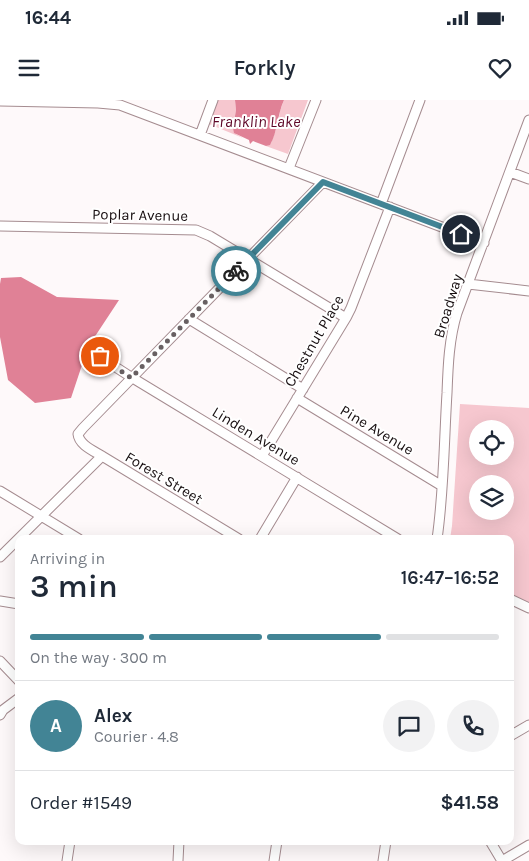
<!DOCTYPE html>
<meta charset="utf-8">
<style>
body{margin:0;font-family:Karla,sans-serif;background:#f2f2f3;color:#1f2937;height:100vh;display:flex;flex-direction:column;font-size:19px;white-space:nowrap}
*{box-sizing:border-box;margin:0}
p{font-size:16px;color:#747a83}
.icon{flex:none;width:28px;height:28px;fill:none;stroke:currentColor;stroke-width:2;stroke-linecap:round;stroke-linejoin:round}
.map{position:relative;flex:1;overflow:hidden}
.side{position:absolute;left:15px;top:435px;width:499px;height:310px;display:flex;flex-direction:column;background:#fff;border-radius:10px;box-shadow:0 5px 20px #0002}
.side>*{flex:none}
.controls{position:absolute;left:469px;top:320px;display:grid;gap:10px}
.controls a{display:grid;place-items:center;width:45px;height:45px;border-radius:50%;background:#fff;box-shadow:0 5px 20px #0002;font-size:25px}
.pin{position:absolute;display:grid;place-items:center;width:42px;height:42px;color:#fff;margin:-21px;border:2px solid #fff;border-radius:50%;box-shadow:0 1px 5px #0007}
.courier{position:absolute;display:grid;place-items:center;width:50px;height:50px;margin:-25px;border:4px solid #428495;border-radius:50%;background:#fff;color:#222;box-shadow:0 1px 6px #0007}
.overview em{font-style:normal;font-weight:600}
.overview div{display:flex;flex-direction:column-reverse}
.overview{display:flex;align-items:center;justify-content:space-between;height:85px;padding:0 15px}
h1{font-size:32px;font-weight:600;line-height:38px}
.bar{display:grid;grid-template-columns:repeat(4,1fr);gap:8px 5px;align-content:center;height:60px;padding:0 15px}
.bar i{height:6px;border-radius:4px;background:#e0e1e3}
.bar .on{background:#428495}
.bar p{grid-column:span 4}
.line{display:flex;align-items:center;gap:12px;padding:0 15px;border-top:1px solid #e0e1e3}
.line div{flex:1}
.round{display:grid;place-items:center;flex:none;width:52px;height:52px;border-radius:26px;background:#f2f2f3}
.status{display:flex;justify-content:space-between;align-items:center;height:35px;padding:0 25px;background:#fff;direction:ltr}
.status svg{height:14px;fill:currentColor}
header{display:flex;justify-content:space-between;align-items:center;height:65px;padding:0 15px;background:#fff;font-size:22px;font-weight:600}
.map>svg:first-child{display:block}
.green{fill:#f6c7cf;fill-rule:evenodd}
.water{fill:#e08196}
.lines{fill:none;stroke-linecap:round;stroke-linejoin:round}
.minor-casing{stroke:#a58c90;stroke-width:11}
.minor{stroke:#fff;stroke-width:9}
.done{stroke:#686062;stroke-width:5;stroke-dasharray:0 9}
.route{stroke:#428495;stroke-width:6}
.labels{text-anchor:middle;stroke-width:4;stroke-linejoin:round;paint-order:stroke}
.street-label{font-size:15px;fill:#170e10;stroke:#fff}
.water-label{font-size:16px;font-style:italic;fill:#5e0627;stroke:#fff}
</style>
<div class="status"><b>16:44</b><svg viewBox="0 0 49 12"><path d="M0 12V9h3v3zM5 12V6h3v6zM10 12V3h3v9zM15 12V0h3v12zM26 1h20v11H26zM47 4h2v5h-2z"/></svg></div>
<header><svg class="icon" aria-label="menu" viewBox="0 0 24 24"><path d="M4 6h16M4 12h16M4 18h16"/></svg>Forkly<svg class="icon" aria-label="heart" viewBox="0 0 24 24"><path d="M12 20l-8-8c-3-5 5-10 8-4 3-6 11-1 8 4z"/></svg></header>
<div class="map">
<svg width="529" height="761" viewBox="0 0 529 761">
<rect width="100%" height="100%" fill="#fef9fa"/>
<path class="green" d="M211,0H235L236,10L233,28L236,34L243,38L204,22Z
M284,0H308L288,54L263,45L266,46L271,43L278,24L280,11Z
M460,304L529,308V511L510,502V439H450L452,426ZM478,329H505V356H478ZM478,384H505V411H478Z"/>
<path class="water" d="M235,0H284C277,15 278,31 270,45L266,46L253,41L250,44L249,40L234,33L233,28L236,10Z
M21,177L57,197L119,200L88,247L71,298L35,303L8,280L0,237V184L1,178Z"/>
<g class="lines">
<defs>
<path id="minor" d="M0,1L98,3L120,5L484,143
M200,35L213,0
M289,68L316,0
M510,72L529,79
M381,104L420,0
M0,126L196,130L210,136L346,218
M468,184L529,191
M189,219L303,289
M100,257L131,277L398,439
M297,298L442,386
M262,356L346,218L351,208L390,107
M0,391L79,439
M239,439L102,356C94,351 79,345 78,334L83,328L323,82
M260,439L297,377
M437,439C444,391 444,341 447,293C448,266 449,239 457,213L529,20
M0,457L102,356
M510,499L529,508
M0,501L19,504
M0,561L19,581
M0,615L3,610L19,598
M510,636L529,625
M490,741L502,761
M67,761L70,741
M178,761L179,741
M274,761L277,741
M383,761L386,741
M502,761L529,745"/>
</defs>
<use href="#minor" class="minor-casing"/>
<use href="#minor" class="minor"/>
</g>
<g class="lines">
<path class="done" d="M100,256L131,278L236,171"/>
<path class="route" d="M236,171L323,82L461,134"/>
</g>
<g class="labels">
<g class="street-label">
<text transform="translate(140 115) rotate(1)" y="5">Poplar Avenue</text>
<text transform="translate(448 206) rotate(-73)" y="5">Broadway</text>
<text transform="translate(314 241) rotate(-60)" y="5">Chestnut Place</text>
<text transform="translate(377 330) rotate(31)" y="5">Pine Avenue</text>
<text transform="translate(256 336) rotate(31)" y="5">Linden Avenue</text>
<text transform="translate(164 378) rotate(31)" y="5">Forest Street</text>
</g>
<g class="water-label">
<text x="256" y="27">Franklin Lake</text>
</g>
</g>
</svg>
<div class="controls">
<a><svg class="icon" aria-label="locate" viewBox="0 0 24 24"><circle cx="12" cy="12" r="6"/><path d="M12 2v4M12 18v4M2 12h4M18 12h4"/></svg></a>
<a><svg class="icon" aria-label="layers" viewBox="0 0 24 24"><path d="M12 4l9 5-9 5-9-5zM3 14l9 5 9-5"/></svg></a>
</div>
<div class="pin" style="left:100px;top:256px;background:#ea580c"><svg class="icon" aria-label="bag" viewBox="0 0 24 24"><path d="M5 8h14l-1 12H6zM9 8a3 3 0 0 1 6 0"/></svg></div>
<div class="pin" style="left:461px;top:134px;background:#1f2937"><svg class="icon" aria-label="home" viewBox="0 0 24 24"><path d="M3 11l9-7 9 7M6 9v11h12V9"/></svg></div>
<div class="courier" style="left:236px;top:171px"><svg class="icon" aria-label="bike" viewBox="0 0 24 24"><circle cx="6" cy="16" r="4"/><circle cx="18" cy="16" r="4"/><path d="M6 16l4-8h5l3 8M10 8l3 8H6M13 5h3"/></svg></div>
<section class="side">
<div class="overview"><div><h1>3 min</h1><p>Arriving in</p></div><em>16:47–16:52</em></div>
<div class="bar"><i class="on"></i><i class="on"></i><i class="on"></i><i></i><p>On the way · 300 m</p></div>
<div class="line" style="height:90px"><b class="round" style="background:#428495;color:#fff">A</b><div><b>Alex</b><p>Courier · 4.8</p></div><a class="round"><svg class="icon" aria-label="chat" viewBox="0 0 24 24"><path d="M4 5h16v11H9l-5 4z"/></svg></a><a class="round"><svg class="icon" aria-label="phone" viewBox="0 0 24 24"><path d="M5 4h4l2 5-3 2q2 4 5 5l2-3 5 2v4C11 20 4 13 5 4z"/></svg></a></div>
<div class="line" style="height:65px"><div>Order #1549</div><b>$41.58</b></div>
</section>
</div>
